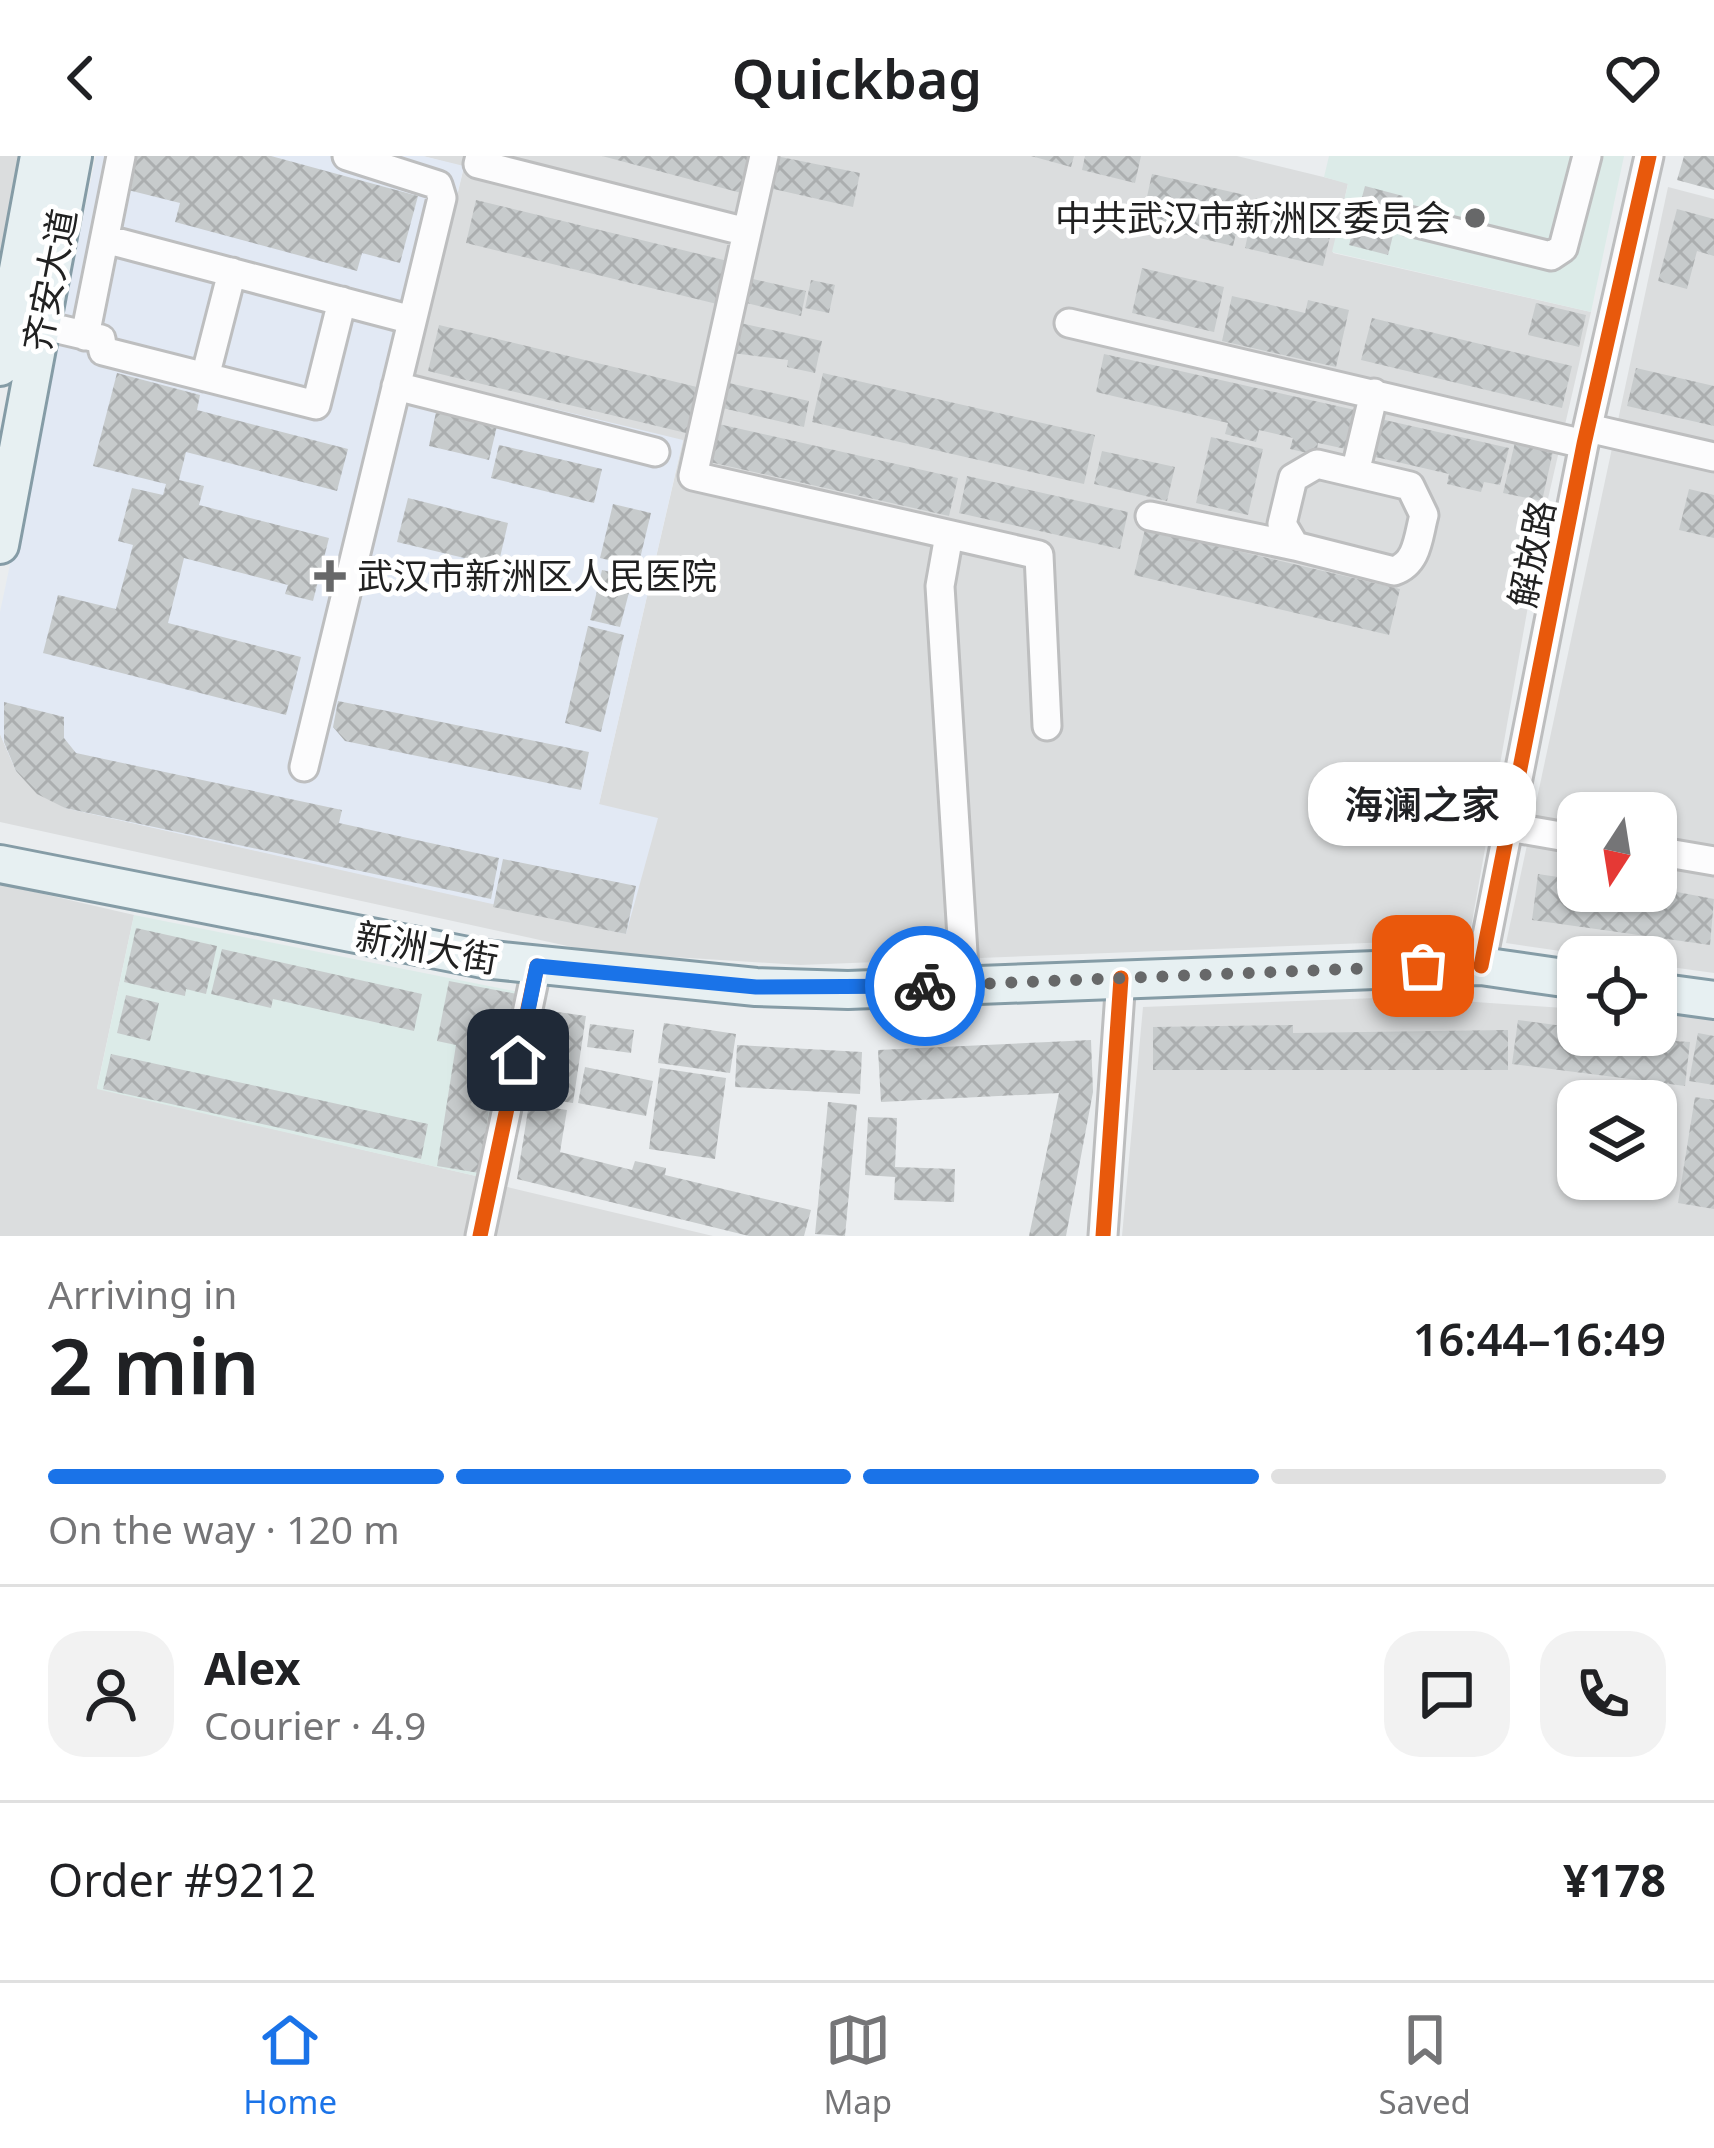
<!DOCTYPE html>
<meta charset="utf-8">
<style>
body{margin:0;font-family:"Noto Sans","Noto Sans SC",sans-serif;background:#f2f2f2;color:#202124;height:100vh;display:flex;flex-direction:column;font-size:45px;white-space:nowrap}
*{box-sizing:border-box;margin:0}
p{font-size:39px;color:#757577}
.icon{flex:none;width:66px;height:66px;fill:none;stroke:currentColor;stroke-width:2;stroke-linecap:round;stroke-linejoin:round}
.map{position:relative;height:1080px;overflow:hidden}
.side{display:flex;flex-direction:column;background:#fff;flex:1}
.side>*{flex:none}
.needle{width:78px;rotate:192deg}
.buttons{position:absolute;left:1557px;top:636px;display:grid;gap:24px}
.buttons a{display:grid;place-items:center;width:120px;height:120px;border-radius:24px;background:#fff;box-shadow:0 3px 9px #0004;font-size:60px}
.pin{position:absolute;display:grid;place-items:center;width:102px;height:102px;color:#fff;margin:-51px;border-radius:24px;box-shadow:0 6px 18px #0006}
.courier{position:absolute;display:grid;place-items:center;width:120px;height:120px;margin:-60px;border:9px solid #1a73e8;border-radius:50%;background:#fff;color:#222;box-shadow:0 3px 15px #0007}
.bubble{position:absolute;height:84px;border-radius:36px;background:#fff;box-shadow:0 3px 9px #0004;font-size:39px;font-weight:600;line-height:84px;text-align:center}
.summary em{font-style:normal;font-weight:600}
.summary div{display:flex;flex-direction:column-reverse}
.summary{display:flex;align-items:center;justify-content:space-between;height:204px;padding:0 48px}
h1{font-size:78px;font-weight:600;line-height:90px}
.bar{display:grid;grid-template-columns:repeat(4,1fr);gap:18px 12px;align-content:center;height:144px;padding:0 48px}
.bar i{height:15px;border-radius:9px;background:#e0e0e0}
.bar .selected{background:#1a73e8}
.bar p{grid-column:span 4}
.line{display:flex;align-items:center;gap:30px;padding:0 48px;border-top:3px solid #e0e0e0}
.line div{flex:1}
.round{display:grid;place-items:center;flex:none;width:126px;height:126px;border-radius:36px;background:#f2f2f2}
header{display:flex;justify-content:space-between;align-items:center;height:156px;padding:0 48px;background:#fff;font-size:54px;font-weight:600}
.tabs{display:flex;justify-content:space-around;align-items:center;height:168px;border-top:3px solid #e0e0e0;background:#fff;font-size:33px;color:#757577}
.tabs a{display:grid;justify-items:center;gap:6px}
.tabs .selected{color:#1a73e8}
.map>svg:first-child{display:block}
.residential{fill:#dbddde;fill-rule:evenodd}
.commercial{fill:#dcebe8}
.education{fill:#e2e9f4}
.building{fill:url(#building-cross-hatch)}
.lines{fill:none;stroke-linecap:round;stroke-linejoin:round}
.minor-casing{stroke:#bdbebf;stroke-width:33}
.major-casing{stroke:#859ca6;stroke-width:42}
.minor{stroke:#fcfcfd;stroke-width:27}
.major{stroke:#e7f0f2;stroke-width:36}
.cycleway-casing{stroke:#fff;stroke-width:22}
.cycleway{stroke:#e8590c;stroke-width:15}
.done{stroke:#676869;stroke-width:12;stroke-dasharray:0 21.6}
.route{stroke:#1a73e8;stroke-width:15}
.poi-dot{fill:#676869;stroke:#fff;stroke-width:4.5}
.labels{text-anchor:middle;stroke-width:10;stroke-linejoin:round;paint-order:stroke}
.poi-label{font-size:36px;fill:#212121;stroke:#fff;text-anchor:end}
.street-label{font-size:36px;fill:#212121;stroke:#fff}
</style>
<header><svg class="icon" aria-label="back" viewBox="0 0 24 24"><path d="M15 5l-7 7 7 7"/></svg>Quickbag<svg class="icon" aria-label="heart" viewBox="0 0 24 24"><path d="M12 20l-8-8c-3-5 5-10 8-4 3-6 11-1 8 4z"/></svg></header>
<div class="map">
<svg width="1714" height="1080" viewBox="0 0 1714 1080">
<defs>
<pattern id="building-cross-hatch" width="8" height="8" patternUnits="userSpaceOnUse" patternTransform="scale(3)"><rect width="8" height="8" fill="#c7cbcc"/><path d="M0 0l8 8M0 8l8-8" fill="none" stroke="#abaeaf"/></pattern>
</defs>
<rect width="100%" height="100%" fill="#eaedef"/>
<path class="residential" d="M0,0H19L0,103Z
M423,0H1237L1348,27L1333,97L1591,156L1544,360L1469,783L800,809L595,796L0,666V578L16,615L65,652L626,777L599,648L683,285L414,219L464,11Z
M1668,31L1714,43V817L1656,809V801H1602L1506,787ZM1578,657H1656V735H1578Z
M0,728L134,759L97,932L489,1023L476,1080H0Z
M1403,841L1578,853V879H1656V858L1714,863V1080H1122L1143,851ZM1578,945H1656V1023H1578Z
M499,1029L713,1080H486Z"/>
<path class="commercial" d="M1329,0H1624L1591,156L1332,96L1348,28L1324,21Z
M134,759L524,837L489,1023L97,933Z"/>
<path class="education" d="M96,0H423L464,10L414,219L683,284L599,648L658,662L626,778L65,652L16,615L0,578V456Z"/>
<path class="building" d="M133,0H271L418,40L400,107L362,97L357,115L175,66L180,47L124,33Z
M602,0H754L745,38Z
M776,0L860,17L853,51L769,32Z
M1031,0H1074L1071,11Z
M1085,0H1141L1135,27L1082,14Z
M1684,0H1714V34L1677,24Z
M1152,18L1245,39L1233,90L1141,68Z
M1365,30L1403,40L1388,99L1349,89Z
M1256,42L1335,60L1323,110L1245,92Z
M476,44L728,105L717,148L466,87Z
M1677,53L1714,63V100L1697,95L1687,133L1658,125Z
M1142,112L1224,131L1214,176L1132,157Z
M744,121L806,135L801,160L738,145Z
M811,124L835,129L829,157L805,152Z
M1232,140L1305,157L1308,144L1349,154L1336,211L1222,185Z
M1536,147L1586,159L1579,191L1528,179Z
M1372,162L1572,210L1562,252L1361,204Z
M731,165L822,185L815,217L787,211L788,204L724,196Z
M439,169L697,231L686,277L428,215Z
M1104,198L1355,254L1346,293L1318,287L1316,299L1290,293L1293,282L1259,274L1256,286L1225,278L1228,267L1096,236Z
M1636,212L1714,230V270L1627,250Z
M117,217L200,239L197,254L348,293L337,335L186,296L179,324L204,330L199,349L329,382L313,445L285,438L288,429L184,402L168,467L301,501L286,559L43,497L58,439L116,453L133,389L118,385L132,332L163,339L166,328L93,310Z
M823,217L1095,279L1084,328L812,266Z
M720,225L809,245L804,271L714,250Z
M436,256L497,270L489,304L429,290Z
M1376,262L1509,292L1500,329L1484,326L1481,336L1447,328L1449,318L1367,299Z
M714,267L958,322L949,360L705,305Z
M1211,281L1263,293L1248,359L1196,347Z
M1516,282L1554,291L1542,345L1503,337Z
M499,289L602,313L594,347L491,322Z
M1102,295L1175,311L1167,345L1094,328Z
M967,320L1128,356L1120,393L959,357Z
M1689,333L1714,339V382L1679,374Z
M408,342L508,367L498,410L397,386Z
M613,348L651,357L638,411L600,402Z
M1145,373L1400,433L1389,479L1134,419Z
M602,414L633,421L620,471L590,464Z
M588,470L624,479L601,576L565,567Z
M338,545L589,596L581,634L345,585L333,571Z
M4,546L64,561V582L76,597L342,654L339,667L499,702L491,743L65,652L37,638L16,615L4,586Z
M503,703L636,730L626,778L493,751Z
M1538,718L1578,724V735L1656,732L1714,743L1710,789L1532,764Z
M136,772L217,790L206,838L186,833L185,840L124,826Z
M222,793L422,838L414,875L273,843L271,852L211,838Z
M449,825L517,838L505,898L498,897L479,1017L437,1010L456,889L437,885Z
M126,839L159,847L150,885L117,877Z
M537,853L586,860L573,947L524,940Z
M1518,864L1578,872V879L1690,886L1685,930L1512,908Z
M664,867L736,878L730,917L658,907Z
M590,868L634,874L631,897L587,891Z
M1293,869V877L1508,874V914H1153V871Z
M1698,877L1714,880V929L1689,925Z
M1091,884L1093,936L1066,1080H1029L1059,937L881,946L878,894Z
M737,889L862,896L860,938L735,931Z
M111,898L428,968L421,1003L103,933Z
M585,911L653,925L646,960L578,947Z
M660,912L726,922L715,1003L649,993Z
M1695,941L1714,944V1053L1678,1047Z
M828,946L857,949L845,1080L815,1078Z
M529,948L567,954L560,996L632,1014L635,1005L666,1012L665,1019L811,1054L804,1080H749L517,1023Z
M868,961L897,962L895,1011L955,1013L954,1046L894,1044L895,1021L865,1019Z"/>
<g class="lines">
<defs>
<path id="minor" d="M480,0L478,8L747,76L693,320L1039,399L1047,570
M1409,65L1551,100L1563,92L1587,0
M747,76L764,0
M105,83L412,164
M1069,167L1584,288
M41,169L101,183L103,195L316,249L342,145
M85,180L121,0
M205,221L232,116
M396,230L655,296
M1588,272L1714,301
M1317,308L1410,330L1424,359C1418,381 1418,407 1394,415L1295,390L1282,368L1293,322Z
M1355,317L1374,237
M1150,360L1295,390
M949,379L940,430L965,829
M304,611L442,42L438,29L347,0
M1509,671L1578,683
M1656,695L1714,705
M1481,810L1584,288L1649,0
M480,1080L537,810
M1103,1080L1121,822"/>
<path id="major" d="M0,211L39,0
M0,389L73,0
M0,708L483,803L756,831L848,834L1481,810L1578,824
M1656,836L1714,844"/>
</defs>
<use href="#minor" class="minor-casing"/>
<use href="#major" class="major-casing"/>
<use href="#minor" class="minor"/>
<use href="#major" class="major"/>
<defs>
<path id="cycleway" d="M1481,810L1584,288L1649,0
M480,1080L537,810
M1103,1080L1121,822"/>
</defs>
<use href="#cycleway" class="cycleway-casing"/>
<use href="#cycleway" class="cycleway"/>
</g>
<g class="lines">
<path class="done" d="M925,830L1423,810"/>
<path class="route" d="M518,904L537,810L756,831L925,830"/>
</g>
<g class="poi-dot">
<circle cx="1475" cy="62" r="12"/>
<path d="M324 402h12v12h12v12h-12v12h-12v-12h-12v-12h12z"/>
</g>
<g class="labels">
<g class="poi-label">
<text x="1451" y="75">中共武汉市新洲区委员会</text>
<text x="357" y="433" text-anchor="start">武汉市新洲区人民医院</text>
</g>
<g class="street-label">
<text transform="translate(50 124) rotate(-79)" y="13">齐安大道</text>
<text transform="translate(1532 398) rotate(-79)" y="13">解放路</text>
<text transform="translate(427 792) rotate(10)" y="13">新洲大街</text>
</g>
</g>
</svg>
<div class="buttons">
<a><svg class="needle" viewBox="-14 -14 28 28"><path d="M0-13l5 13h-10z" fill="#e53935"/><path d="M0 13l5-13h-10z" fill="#757577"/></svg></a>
<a><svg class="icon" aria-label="locate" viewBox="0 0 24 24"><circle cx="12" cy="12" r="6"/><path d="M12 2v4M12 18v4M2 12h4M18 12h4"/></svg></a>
<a><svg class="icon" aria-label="layers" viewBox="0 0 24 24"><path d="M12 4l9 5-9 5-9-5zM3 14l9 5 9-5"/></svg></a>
</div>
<div class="pin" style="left:1423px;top:810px;background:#ea580c"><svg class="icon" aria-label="bag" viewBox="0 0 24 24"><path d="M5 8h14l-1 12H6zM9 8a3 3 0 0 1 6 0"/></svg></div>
<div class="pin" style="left:518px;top:904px;background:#1f2937"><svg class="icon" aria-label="home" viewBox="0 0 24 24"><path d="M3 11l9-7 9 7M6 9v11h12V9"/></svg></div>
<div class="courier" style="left:925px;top:830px"><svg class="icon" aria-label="bike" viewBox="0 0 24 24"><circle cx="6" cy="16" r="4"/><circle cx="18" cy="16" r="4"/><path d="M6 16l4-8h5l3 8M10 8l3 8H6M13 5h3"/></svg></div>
<div class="bubble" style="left:1308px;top:606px;width:228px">海澜之家</div>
</div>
<section class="side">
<div class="summary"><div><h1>2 min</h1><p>Arriving in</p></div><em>16:44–16:49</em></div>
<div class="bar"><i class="selected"></i><i class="selected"></i><i class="selected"></i><i></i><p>On the way · 120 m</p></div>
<div class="line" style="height:216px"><a class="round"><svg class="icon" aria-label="person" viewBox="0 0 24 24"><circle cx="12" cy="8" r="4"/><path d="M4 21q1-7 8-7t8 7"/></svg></a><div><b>Alex</b><p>Courier · 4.9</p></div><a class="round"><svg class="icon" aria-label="chat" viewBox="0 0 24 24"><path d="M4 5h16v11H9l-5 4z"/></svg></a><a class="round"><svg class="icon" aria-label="phone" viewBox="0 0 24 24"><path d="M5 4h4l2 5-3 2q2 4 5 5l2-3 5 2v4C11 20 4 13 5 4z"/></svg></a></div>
<div class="line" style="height:156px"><div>Order #9212</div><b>¥178</b></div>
</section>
<nav class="tabs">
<a class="selected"><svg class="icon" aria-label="home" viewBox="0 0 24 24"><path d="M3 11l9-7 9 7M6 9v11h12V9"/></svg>Home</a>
<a><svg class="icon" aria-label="map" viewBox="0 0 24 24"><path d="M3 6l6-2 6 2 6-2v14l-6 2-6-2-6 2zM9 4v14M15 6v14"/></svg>Map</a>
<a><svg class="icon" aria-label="saved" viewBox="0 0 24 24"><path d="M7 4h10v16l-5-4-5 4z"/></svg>Saved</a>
</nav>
